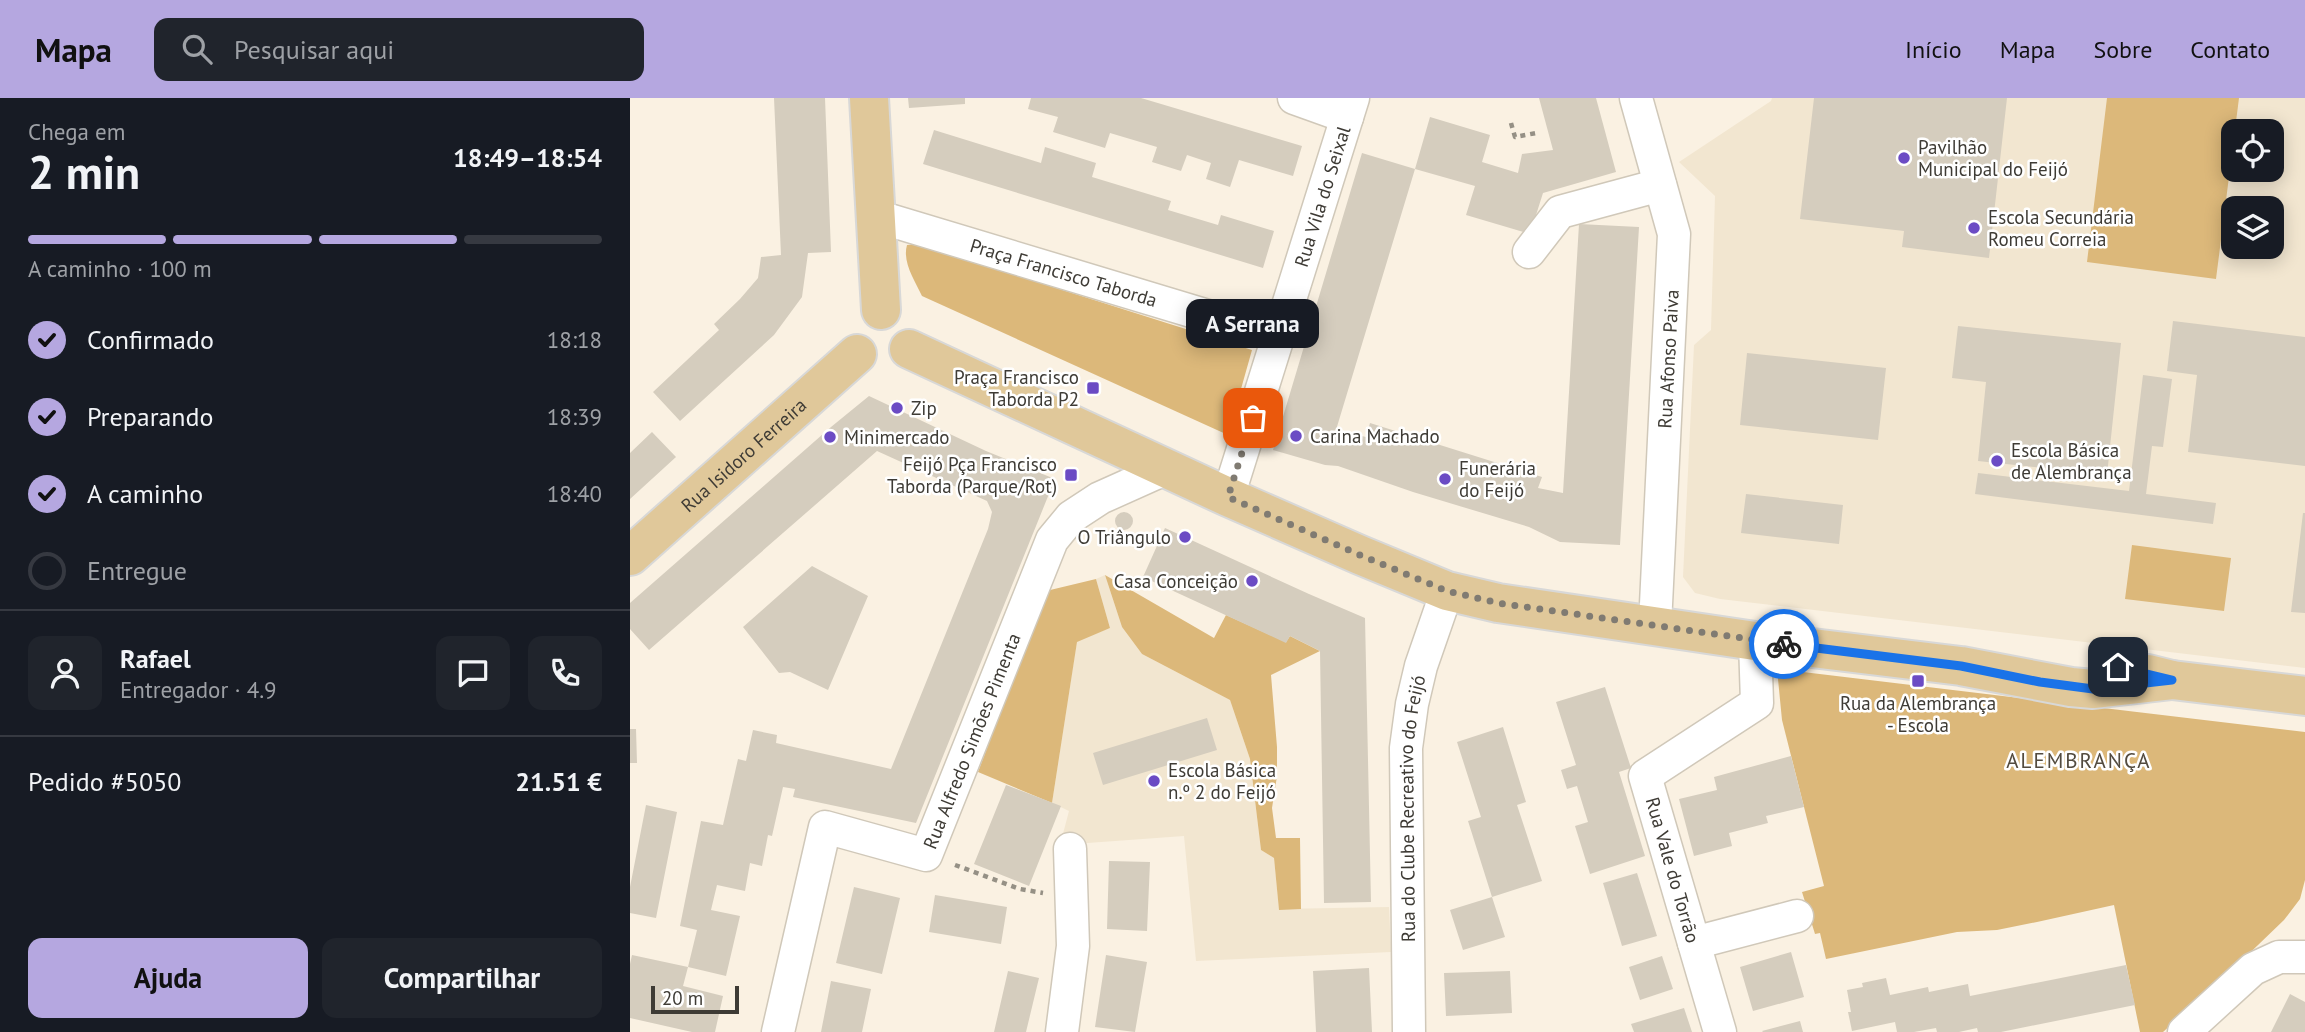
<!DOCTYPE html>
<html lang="pt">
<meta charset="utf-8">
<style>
body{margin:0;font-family:"PT Sans",sans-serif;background:#20242c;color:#f1f3f6;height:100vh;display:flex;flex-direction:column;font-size:26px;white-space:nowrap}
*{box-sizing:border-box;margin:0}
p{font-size:23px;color:#9ea1a6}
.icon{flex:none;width:38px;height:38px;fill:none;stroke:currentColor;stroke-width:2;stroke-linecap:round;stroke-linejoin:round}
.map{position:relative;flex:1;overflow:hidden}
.panel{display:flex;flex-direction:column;background:#171b24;width:630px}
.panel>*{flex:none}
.buttons{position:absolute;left:1591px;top:21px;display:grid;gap:14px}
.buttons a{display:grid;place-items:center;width:63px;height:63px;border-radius:14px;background:#171b24;box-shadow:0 4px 18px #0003;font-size:35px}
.scale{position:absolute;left:21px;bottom:18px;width:88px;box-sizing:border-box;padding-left:7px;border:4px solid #3e3b35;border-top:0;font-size:19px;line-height:24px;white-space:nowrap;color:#3e3b35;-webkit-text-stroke:5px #fff;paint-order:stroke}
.pin{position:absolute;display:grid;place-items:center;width:60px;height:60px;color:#fff;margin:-30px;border-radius:14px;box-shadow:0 4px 10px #0006}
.courier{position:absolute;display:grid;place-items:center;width:70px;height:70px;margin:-35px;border:5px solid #1a73e8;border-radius:50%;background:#fff;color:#222;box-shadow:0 2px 9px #0007}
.bubble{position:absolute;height:49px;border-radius:14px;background:#171b24;box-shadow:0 4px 18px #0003;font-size:23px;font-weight:800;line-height:49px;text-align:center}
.summary em{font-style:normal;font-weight:800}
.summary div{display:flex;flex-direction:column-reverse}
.summary{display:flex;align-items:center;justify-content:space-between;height:119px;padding:0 28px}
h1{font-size:46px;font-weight:800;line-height:52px}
.bar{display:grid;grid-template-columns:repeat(4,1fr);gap:10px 7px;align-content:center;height:84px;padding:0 28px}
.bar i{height:9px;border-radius:5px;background:#363941}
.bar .current{background:#b5a7e0}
.bar p{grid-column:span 4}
.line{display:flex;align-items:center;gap:18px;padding:0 28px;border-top:2px solid #363941}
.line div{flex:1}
.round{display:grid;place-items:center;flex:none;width:74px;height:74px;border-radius:14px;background:#20242c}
ol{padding:0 28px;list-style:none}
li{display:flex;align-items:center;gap:21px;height:77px}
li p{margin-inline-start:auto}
li .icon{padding:7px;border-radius:50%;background:#b5a7e0;color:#111;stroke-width:4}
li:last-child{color:#9ea1a6}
li i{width:38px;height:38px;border:4px solid #363941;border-radius:50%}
.action{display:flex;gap:14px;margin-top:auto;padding:14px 28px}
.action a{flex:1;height:80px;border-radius:14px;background:#b5a7e0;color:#111;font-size:28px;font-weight:800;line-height:80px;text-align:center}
.action a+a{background:#20242c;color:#f1f3f6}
header{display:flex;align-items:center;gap:42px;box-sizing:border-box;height:98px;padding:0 35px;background:#b5a7e0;color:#111}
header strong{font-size:33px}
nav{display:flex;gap:38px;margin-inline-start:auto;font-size:24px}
.search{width:490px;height:63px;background:#20242c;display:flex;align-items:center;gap:18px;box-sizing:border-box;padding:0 24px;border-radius:14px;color:#9ea1a6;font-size:26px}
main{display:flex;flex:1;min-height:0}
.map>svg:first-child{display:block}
.built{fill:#f2e6d0;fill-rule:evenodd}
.green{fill:#dcb87a}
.building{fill:#d5cdbe}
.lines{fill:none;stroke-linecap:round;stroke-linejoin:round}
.minor-casing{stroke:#d0c8b9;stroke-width:35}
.major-casing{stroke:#d8d8d7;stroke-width:42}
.path{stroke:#959085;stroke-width:4.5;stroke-dasharray:5 5;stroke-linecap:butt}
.minor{stroke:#fff;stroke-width:32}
.major{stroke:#e0c89a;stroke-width:38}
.done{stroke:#807b72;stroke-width:7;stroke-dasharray:0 12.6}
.route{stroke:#1a73e8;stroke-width:9}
.poi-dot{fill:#6b4bc4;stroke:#fff;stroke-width:2.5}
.labels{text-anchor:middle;stroke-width:5;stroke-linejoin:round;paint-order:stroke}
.poi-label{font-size:19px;fill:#3e3b35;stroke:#fff;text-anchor:start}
.street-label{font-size:19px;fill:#3e3b35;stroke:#fff}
.neighbourhood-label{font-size:21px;letter-spacing:2px;fill:#534b3f;stroke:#fff}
</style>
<header>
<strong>Mapa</strong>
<div class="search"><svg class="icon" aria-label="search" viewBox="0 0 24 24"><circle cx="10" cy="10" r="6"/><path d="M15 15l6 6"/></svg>Pesquisar aqui</div>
<nav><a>Início</a><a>Mapa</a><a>Sobre</a><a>Contato</a></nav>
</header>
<main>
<section class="panel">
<div class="summary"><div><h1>2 min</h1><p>Chega em</p></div><em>18:49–18:54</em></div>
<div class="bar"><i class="current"></i><i class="current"></i><i class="current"></i><i></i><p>A caminho · 100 m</p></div>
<ol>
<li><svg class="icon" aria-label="check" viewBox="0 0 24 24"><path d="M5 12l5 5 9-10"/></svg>Confirmado<p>18:18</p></li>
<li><svg class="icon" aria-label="check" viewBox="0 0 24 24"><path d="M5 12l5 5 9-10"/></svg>Preparando<p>18:39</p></li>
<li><svg class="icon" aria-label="check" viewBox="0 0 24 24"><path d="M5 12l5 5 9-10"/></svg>A caminho<p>18:40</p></li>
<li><i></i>Entregue</li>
</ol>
<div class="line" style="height:126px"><a class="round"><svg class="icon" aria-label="person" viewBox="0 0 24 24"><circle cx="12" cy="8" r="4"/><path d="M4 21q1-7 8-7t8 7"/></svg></a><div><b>Rafael</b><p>Entregador · 4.9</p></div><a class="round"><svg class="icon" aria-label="chat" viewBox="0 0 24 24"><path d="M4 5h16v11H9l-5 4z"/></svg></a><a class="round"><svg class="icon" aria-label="phone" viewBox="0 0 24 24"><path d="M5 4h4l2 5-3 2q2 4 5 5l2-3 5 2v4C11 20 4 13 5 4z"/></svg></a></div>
<div class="line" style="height:91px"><div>Pedido #5050</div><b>21.51 €</b></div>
<div class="action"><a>Ajuda</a><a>Compartilhar</a></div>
</section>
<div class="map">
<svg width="1675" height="934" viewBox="0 0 1675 934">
<rect width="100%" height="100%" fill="#faf1e2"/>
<path class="built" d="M1142,0H1675V570L1090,501L1065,495L1053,479L1064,247L1081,232L1085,98L1049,64L1141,3ZM1603,33H1642V72H1603ZM1603,110H1642V149H1603Z
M475,477L492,529L512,556L600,602L620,661L631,752L644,760L649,811L759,809L761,854L566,863L554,738L430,747L439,713L422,705L447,543L480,530L466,481Z"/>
<path class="green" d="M1477,0H1609L1586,181L1457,164Z
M287,146L622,252L598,337L292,198C285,183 272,164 277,147Z
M1502,447L1601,460L1594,513L1495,501Z
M475,477L584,540L596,517L656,544L660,538L690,553L641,577L647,649V678L642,710L646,740H670L671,811L649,812L644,760L631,752L620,661L600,602L512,556L492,529Z
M466,481L480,530L447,544L422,705L348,674L416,493Z
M1147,571L1675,634V782L1670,801L1654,822L1602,872L1533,934H1510L1484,807L1407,824L1367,832L1327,834L1196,861L1190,835L1185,836L1172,794L1194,788L1152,622Z"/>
<path class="building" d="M144,0H195L201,154L178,155L172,199L144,237L50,323L23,294L89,232L84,226L110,201L128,180L131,159L151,157Z
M278,0H335V6L279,10Z
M401,0H511L672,48L663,78L609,62L600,89L576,81L581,65L557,57L551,73L522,64L527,49L480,35L475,50L423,34L428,19L398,11Z
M909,0H966L986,74L913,95L900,136L836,117L845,88L785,71L800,19L860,37L852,64L888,75L892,56L923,52Z
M1184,0H1377L1359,160L1272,149L1274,133L1170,121Z
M304,32L411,65L415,49L466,65L462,79L541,103L538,112L588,127L591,117L644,133L633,170L293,66Z
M732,55L785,71L706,332L736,339L740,325L912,379L908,390L933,395L949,126L1009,129L990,447L930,444L899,429L783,394L708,368L695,367L643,352Z
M1543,223L1675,239V368L1558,354L1567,277L1537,273Z
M1328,228L1491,245L1477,377L1348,363L1356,284L1322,280Z
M1117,255L1256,270L1248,342L1110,327Z
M1513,277L1542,281L1533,349L1522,348L1516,396L1586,405L1583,426L1345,396L1348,375L1499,393Z
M239,298L356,353L425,381L286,725L163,699L165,691L153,689L142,738L138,737L132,768L120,765L115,793L87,787L81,812L110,818L96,878L58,869L67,832L50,828L71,723L93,727L108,661L116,663L123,632L147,637L146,645L261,671L358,431L362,414L357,403L247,353L19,552L0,531V505L201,329Z
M22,334L46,359L0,401V355Z
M1116,396L1213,407L1209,446L1111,435Z
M485 423a9 9 0 1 1 18 0a9 9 0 1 1-18 0Z
M1673,415H1675V515L1661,514Z
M535,430L679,496L735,520L741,804L694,805L690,553L660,538L656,545L513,479Z
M182,468L238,498L198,592L160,574L149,575L113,529Z
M975,589L1001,670L989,674L1015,758L960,776L945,728L958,724L947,688L937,691L931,672L946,667L926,604Z
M577,620L587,652L473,687L463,655Z
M873,629L896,704L887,707L912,783L862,799L838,723L851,719L827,644Z
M0,631H6L7,665H0Z
M1161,658L1174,709L1136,718L1138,725L1099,735L1102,748L1064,758L1049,701L1087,692L1084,679Z
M376,687L431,708L399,788L344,766Z
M16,707L47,714L26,820L0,815V789Z
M479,763L520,764L517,833L477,831Z
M1007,775L1027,838L992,848L973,785Z
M224,789L270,800L252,876L206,865Z
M305,797L377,809L371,846L299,834Z
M862,799L875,839L833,852L820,812Z
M1161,854L1174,899L1123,913L1110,869Z
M2,857L58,869L53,888L93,898L85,934H62L0,920V866Z
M476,857L517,864L505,934L465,929Z
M1032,858L1043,891L1010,902L999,869Z
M1496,867L1505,907L1371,934H1348L1347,930L1329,934H1307L1306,930L1284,934H1267L1265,924L1222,933L1218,914H1221L1217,892L1233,889L1232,885L1256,880L1260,897L1298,889L1299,894L1338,886L1340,898Z
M739,870L742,934H686L683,873Z
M378,873L409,880L396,934H364Z
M880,873L882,915L816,918L814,875Z
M201,883L241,891L232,934H191Z
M1660,896L1675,904V934H1641Z
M1054,910L1062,934H1004L1001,926Z
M1170,923L1173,934H1133L1132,933Z"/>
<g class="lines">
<defs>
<g id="minor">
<path d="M664,0L717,19"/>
<path d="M1006,0L1044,136L1025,527"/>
<path id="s1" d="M246,118L621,231"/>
<path d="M899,154L930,114L1030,87"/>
<path id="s2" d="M598,399L723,0"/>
<path d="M1064,845L1167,818"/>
<path id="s3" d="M148,934L195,729L296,757L422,442L441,419L470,400L537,370"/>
<path d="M432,934L443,848L440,751"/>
<path id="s4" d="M779,934L776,650L782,606L791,568L817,493"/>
<path d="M1090,934L1015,678L1127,605L1125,543"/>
<path d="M1554,934L1623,871L1649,859H1675"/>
</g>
<g id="major">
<path d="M239,0L251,212"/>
<path d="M279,251L598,399L730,457L817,493L868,505L1125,543L1331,568L1441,589L1463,591L1542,582"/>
<path id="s5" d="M0,458L227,256"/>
<path d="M1518,576L1542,582L1675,598"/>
</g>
</defs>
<use href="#minor" class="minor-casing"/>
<use href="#major" class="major-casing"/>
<path class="path" d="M881,25L885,39L906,35
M325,767L390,791L413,795"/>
<use href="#minor" class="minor"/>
<use href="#major" class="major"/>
</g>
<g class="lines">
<path class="done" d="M623,320L598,399L730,457L817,493L868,505L1154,546"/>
<path class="route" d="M1154,546L1331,568L1410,584L1463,591L1542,582L1488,569"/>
</g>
<g class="poi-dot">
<circle cx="1274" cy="60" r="7"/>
<circle cx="1344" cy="130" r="7"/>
<rect x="456" y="283" width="14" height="14" rx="3.5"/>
<circle cx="267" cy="310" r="7"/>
<circle cx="666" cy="338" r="7"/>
<circle cx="200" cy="339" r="7"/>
<circle cx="1367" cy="363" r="7"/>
<rect x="434" y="370" width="14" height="14" rx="3.5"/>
<circle cx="815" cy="381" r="7"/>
<circle cx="555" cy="439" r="7"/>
<circle cx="622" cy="483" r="7"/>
<rect x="1281" y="576" width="14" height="14" rx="3.5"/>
<circle cx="524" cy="683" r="7"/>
</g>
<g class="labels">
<g class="poi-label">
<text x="1288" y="56">Pavilhão<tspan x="1288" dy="22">Municipal do Feijó</tspan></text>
<text x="1358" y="126">Escola Secundária<tspan x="1358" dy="22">Romeu Correia</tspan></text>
<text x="449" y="286" text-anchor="end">Praça Francisco<tspan x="449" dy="22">Taborda P2</tspan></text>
<text x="281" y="317">Zip</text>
<text x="680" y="345">Carina Machado</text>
<text x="214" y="346">Minimercado</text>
<text x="1381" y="359">Escola Básica<tspan x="1381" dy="22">de Alembrança</tspan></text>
<text x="427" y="373" text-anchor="end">Feijó Pça Francisco<tspan x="427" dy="22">Taborda (Parque/Rot)</tspan></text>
<text x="829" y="377">Funerária<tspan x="829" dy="22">do Feijó</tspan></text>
<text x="541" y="446" text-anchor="end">O Triângulo</text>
<text x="608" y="490" text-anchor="end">Casa Conceição</text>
<text x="1288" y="612" text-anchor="middle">Rua da Alembrança<tspan x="1288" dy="22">- Escola</tspan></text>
<text x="538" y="679">Escola Básica<tspan x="538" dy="22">n.º 2 do Feijó</tspan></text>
</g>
<g class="street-label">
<text dy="7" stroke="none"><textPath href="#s2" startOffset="315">Rua Vila do Seixal</textPath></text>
<text dy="7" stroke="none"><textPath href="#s1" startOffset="196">Praça Francisco Taborda</textPath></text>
<text transform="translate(1038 261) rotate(-87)" y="7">Rua Afonso Paiva</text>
<text dy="7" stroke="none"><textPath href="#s5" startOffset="152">Rua Isidoro Ferreira</textPath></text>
<text dy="7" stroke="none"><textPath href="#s3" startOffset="438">Rua Alfredo Simões Pimenta</textPath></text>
<text dy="7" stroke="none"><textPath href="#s4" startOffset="224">Rua do Clube Recreativo do Feijó</textPath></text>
<text transform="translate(1043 772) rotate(74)" y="7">Rua Vale do Torrão</text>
</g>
<g class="neighbourhood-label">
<text x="1449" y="670">ALEMBRANÇA</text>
</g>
</g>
</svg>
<div class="buttons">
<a><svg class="icon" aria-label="locate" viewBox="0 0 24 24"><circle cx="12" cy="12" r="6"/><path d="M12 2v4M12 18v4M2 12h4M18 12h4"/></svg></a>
<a><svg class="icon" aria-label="layers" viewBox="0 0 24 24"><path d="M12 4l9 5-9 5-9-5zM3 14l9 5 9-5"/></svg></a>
</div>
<div class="scale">20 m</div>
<div class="pin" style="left:623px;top:320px;background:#ea580c"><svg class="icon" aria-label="bag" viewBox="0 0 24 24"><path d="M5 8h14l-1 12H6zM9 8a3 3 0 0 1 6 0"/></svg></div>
<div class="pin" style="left:1488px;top:569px;background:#1f2937"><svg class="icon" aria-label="home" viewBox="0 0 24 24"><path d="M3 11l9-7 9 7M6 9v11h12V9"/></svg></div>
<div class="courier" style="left:1154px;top:546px"><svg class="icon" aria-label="bike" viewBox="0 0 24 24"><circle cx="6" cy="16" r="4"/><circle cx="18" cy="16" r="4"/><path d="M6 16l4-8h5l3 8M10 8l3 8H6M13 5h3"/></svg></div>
<div class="bubble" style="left:556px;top:201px;width:133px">A Serrana</div>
</div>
</main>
